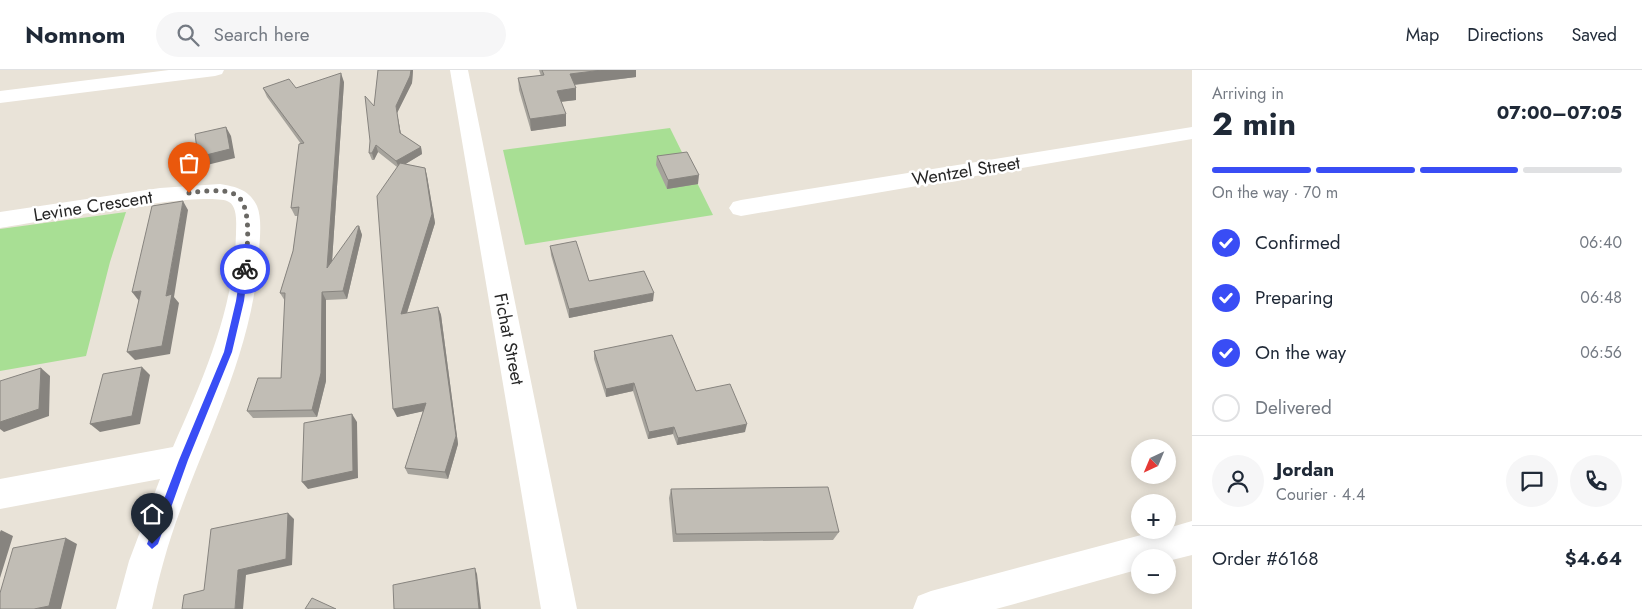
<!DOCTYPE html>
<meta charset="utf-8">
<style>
body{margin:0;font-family:Jost,sans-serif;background:#f6f6f7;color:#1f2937;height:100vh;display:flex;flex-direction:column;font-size:19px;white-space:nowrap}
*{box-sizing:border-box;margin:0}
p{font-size:16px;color:#747a83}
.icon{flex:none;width:28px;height:28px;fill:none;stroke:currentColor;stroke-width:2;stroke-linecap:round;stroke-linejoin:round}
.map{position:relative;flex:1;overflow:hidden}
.side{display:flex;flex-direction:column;background:#fff;width:450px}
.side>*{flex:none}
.needle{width:32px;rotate:224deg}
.controls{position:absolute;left:1131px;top:369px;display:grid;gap:10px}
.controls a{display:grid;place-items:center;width:45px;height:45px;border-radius:50%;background:#fff;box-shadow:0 2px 12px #0003;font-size:25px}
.pin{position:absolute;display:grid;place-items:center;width:42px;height:42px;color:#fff;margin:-51px -21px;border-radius:50% 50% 50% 0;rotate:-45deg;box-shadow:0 0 5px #0007}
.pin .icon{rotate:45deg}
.courier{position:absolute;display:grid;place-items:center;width:50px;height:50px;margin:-25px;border:4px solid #394df5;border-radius:50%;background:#fff;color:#222;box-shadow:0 1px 6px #0007}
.head em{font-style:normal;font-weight:700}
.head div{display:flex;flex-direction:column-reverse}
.head{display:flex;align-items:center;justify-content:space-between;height:85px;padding:0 20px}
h1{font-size:32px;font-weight:700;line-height:38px}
.bar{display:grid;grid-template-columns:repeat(4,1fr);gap:8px 5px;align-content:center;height:60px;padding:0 20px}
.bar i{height:6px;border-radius:4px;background:#e0e1e3}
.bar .selected{background:#394df5}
.bar p{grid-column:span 4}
.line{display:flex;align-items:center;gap:12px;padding:0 20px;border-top:1px solid #e0e1e3}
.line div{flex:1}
.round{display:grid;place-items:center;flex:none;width:52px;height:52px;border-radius:26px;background:#f6f6f7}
ol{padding:0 20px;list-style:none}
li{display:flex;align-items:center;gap:15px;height:55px}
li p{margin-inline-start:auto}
li .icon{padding:5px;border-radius:50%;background:#394df5;color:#fff;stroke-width:4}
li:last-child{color:#747a83}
li i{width:28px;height:28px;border:2px solid #e0e1e3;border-radius:50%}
header{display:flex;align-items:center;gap:30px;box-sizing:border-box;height:70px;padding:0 25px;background:#fff;border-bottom:1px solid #e0e1e3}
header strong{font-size:24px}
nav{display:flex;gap:28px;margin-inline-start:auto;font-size:18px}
.search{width:350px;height:45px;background:#f6f6f7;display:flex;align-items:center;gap:12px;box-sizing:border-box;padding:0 18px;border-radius:28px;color:#747a83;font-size:19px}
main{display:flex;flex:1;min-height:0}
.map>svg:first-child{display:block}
.green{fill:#a8df94}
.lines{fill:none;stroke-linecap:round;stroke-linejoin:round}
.street{fill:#fff;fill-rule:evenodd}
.wall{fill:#a6a39c}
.shaded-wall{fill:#87847f}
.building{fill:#c1bdb5;stroke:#87847f}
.route{fill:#394df5}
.done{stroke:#6a6864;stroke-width:5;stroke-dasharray:0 9}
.labels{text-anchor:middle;stroke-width:5;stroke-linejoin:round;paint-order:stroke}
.street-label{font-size:18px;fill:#262626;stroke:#fff}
</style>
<header>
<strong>Nomnom</strong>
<div class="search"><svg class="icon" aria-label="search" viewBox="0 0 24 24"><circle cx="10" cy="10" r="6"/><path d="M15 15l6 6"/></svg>Search here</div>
<nav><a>Map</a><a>Directions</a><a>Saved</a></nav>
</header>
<main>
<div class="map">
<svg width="1192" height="539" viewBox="0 0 1192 539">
<rect width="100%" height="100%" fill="#e9e3d8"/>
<path class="green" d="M670,58L713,145L525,175L503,80Z
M126,142L110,192L86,286L0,301V159Z"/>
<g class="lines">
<path class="street" d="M169,0H224L222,4L215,6L0,33V21Z
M450,0H468L577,539H541Z
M1192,57V69L741,146L733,144L729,138L733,132L741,130Z
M220,114C236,117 249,119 257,136C262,148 260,167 259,181C254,275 212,354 180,441C168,473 159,506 152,539H116L129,491L160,409L0,439V409L173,377C203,309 234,240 236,164C236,155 238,137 229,132C208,119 34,153 0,158V142L160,118Z
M1192,451V485L1168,491V488H1140V499L996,539H913L918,526L931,521L1160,460H1168V458Z"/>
</g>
<path class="wall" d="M378,0H413L412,13L397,43L401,64L421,77L422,84L405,94L425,98L427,106L435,153L407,243L438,237L441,245L458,374L448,409L408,404L405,398L423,341L397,347V97L378,82L374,90H372L369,83Z
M539,0H636V7L575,15L576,30L561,32L566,44V56L531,61L519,20L518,8L541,6Z
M344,12L332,191L359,156L362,165L347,229L326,230V311L317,347L253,348L247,341L281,308L285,231L280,223L293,181L298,146H295L291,138L301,74L267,27L263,18H296Z
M657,86L698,114L667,119L656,95Z
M550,176L589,211L653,231L569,248L551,185Z
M594,281L696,321L745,362L677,375L673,364L648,369L633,321L606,327L594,289Z
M671,419L839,462L833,470L673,472L669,428Z"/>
<path class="shaded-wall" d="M411,0H413L412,13L397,43L402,70L400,63L396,36Z
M602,0H636V7L571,15L570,4Z
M341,3L344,12L331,207L327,198Z
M576,18V30L558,32L557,21Z
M566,44V56L531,61L530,49Z
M226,57L231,66L235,88L203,96L198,87Z
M376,75L378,82L374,90L372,83Z
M421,77L422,84L399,98L396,91Z
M425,98L427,106L435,153L404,252L401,244Z
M699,105L698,114L667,119L668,110Z
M183,131L188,140L174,227L179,233L170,284L135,290L127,282L166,226Z
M359,156L362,165L347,229L343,221Z
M141,221L139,231L132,222Z
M322,222L326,230V311L317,347L312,340Z
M654,223L653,231L569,248V239Z
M438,237L441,245L458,374L448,409L445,402Z
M142,297L150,305L140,354L100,362L90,354Z
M41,298L50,306L49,346L4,362L0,359V352Z
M634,313L633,321L606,327V319Z
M426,333L429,340L397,347L393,339Z
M352,344L357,352L358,408L308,419L302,412Z
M747,354L745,362L677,375L678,368Z
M674,357L673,364L648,369L649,362Z
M288,443L294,449L292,495L246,505L243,539H235L238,500Z
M1,460L13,466L0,508V462Z
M66,468L77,474L61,539H34Z
M475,498L477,504L481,539H479Z"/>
<path class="building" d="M378,0H411L410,6L396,36L400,63L421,77L396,91L376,75L372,83H369L370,71L365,26L374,36Z
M542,0H602L570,4L576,18L557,21L566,44L530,49L518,8L544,5Z
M341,3L327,198L357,156H359L343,221L322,222L321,303L312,340L247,341L258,308H281L285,223H280L293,181L299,137L291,138L299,74L304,73L263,18L289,9L296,18Z
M226,57L230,79L198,87L195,64Z
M687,82L699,105L668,110L657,86Z
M400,93L425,98L432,144L401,244L438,237L456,366L445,402L405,398L426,333L393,339L377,126Z
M183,131L166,226L172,224L162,276L127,282L141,221L132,222L152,136Z
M576,171L589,211L644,201L654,223L569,239L550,176Z
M672,265L696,321L730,314L747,354L678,368L674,357L649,362L634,313L606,319L594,281Z
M142,297L132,346L90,354L103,304Z
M41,298L39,339L0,352V311Z
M352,344L353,401L302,412L304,353Z
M828,417L839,462L676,464L671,419Z
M288,443L286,489L238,500L235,539H182L184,525L204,520L211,459Z
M66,468L49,536L34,539H0V523L13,478Z
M475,498L479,539H394L393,515Z
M312,528L336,539H305Z"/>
<path class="route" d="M245,196L248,199L244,231L232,282L188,390L158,474L152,479L147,474L179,390L224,282L236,231L241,199Z"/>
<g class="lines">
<path class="done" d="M189,123C202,121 224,118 236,125C253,135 247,181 245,199"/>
</g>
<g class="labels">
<g class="street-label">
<text transform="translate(966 101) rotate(-9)" y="6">Wentzel Street</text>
<text transform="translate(93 136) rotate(-9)" y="6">Levine Crescent</text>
<text transform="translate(509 269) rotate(79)" y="6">Fichat Street</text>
</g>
</g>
</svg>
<div class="controls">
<a><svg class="needle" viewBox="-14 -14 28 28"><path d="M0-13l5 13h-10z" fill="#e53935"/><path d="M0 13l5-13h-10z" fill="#747a83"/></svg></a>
<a>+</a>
<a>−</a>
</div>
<div class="pin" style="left:189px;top:123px;background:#ea580c"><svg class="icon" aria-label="bag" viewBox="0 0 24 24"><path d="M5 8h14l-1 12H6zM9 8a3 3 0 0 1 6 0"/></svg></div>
<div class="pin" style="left:152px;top:474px;background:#1f2937"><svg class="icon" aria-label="home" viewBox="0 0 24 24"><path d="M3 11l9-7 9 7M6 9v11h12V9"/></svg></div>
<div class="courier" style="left:245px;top:199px"><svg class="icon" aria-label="bike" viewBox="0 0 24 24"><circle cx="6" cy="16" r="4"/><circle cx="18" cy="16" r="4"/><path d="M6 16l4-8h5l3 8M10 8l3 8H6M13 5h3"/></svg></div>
</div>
<section class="side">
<div class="head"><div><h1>2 min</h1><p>Arriving in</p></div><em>07:00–07:05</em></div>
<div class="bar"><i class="selected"></i><i class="selected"></i><i class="selected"></i><i></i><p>On the way · 70 m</p></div>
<ol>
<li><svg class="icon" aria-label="check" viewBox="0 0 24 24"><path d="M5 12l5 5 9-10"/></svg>Confirmed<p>06:40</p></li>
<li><svg class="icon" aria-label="check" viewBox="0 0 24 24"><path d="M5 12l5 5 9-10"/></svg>Preparing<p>06:48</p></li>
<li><svg class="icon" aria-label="check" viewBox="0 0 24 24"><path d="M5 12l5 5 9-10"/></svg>On the way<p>06:56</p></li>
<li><i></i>Delivered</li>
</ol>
<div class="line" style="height:90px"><a class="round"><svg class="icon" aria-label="person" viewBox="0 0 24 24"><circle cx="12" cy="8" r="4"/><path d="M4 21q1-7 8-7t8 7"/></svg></a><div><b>Jordan</b><p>Courier · 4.4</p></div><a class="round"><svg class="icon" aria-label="chat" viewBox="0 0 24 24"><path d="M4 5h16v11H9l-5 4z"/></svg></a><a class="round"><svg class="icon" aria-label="phone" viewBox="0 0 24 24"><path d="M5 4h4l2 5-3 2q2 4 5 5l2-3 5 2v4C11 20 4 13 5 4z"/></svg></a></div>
<div class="line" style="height:65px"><div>Order #6168</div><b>$4.64</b></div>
</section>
</main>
